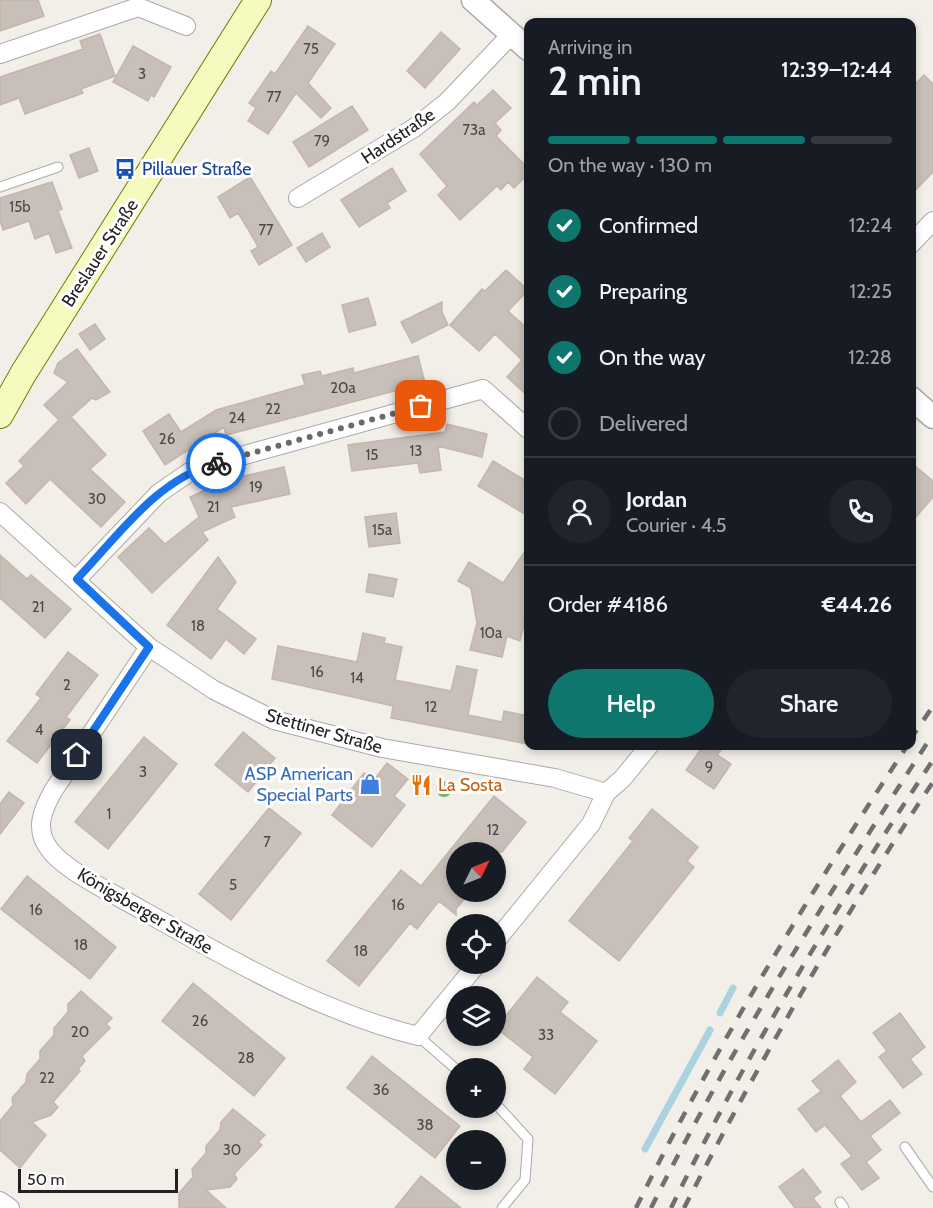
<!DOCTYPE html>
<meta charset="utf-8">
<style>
body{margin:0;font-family:Cabin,sans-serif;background:#20242c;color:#f1f3f6;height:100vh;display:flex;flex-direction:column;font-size:22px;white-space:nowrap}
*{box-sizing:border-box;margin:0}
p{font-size:20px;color:#9ea1a6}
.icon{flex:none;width:33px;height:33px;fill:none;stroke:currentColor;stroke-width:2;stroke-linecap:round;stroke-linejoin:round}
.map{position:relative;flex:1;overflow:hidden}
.details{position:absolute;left:524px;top:18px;width:392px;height:732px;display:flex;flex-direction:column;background:#171b24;border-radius:12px;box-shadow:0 3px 9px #0003}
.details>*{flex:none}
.needle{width:39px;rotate:47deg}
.fabs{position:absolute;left:446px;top:842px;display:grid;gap:12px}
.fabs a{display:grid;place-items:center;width:60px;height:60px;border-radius:50%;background:#171b24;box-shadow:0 3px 9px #0003;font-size:30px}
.scale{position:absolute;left:18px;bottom:15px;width:160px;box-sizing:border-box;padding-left:6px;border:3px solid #222;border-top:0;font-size:16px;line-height:21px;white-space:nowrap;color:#222;-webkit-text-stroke:4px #fff;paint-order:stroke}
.pin{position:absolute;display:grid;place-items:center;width:51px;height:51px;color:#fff;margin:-26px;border-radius:12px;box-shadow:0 3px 9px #0006}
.courier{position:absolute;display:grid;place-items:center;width:60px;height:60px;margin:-30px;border:4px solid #1a73e8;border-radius:50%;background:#fff;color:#222;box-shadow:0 2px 8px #0007}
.overview em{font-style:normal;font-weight:600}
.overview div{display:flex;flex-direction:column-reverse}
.overview{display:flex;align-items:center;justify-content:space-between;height:102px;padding:0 24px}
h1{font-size:39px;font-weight:600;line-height:45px}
.bar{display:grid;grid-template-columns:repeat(4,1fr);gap:9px 6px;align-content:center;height:72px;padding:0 24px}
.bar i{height:8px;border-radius:4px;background:#363941}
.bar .on{background:#0f766e}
.bar p{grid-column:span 4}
.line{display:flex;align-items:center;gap:15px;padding:0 24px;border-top:2px solid #363941}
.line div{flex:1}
.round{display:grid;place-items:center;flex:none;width:63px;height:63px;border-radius:32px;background:#20242c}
ol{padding:0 24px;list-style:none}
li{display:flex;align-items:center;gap:18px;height:66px}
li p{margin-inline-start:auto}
li .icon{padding:6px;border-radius:50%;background:#0f766e;color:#fff;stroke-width:4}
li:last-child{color:#9ea1a6}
li i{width:33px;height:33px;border:3px solid #363941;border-radius:50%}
.primary-button{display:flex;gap:12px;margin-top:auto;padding:12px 24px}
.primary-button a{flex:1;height:69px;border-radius:36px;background:#0f766e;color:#fff;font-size:24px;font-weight:600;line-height:69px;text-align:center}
.primary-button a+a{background:#20242c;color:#f1f3f6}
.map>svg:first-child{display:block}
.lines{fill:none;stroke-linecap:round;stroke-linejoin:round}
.stream{stroke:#aad3df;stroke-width:7}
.building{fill:#c7bfb8;stroke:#c4b6ab;stroke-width:1.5}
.service-casing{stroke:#a9a9a9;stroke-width:11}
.minor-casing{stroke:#a9a9a9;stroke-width:20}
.tertiary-casing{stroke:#a9a9a9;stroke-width:25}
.secondary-casing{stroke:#707d05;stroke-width:28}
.service{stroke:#fff;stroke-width:9}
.minor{stroke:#fff;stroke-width:18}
.tertiary{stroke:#fff;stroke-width:22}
.secondary{stroke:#f7fabf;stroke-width:26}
.rail{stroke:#707070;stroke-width:4.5;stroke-dasharray:12 12;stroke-linecap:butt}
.tree{fill:#74b475}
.done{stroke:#6b6a68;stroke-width:6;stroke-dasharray:0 10.8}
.route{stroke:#1a73e8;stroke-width:8}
.labels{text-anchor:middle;stroke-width:6;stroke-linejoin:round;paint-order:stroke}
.number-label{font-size:15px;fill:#4b4948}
.street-label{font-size:18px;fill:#222;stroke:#fff}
.transit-label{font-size:18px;fill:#164399;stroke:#fff;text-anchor:start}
.shop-label{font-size:18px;fill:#366cbe;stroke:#fff;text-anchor:end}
.food-label{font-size:18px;fill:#c56008;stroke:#fff;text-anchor:start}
</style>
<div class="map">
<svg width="933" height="1208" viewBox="0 0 933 1208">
<rect width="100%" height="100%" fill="#f2efe9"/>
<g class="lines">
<path class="stream" d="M720,1013L733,988
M645,1149L710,1030"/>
</g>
<path class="building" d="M0,0H38L44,16L0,31Z
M308,26L335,44L308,83L331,108L321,118L296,93L268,134L248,121L256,108L249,103L271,71L275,74Z
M441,32L460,49L425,88L407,71Z
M100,34L115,76L81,89L83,93L25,114L19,98L0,105V77L83,49L80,41Z
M133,46L171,67L154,97L151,95L148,101L113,82Z
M924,75L933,84V172L910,196V89Z
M493,90L511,108L495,123L501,130L496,136L528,168V174L514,188L508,182L501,190L497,186L460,220L438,195L447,186L420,154L474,102L477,105Z
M352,106L368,130L309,167L293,142Z
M89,148L98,171L79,178L70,155Z
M392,168L406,191L387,203L390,208L359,227L341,200Z
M250,177L292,245L259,265L251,251L258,247L248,229L238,213L230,218L218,197Z
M52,182L62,209L58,211L72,248L56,253L49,233L35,239L29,221L3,230L0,220V198Z
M322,233L330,247L306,262L297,248Z
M506,270L528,290L508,311L528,329V396L507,377L522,360L495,334L479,351L450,325L482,289L485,291Z
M368,298L376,325L349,332L342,305Z
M442,302V312L448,325L412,343L401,322Z
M95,324L105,339L90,350L79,334Z
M77,349L110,392L96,400L92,398L71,417L106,455L90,469L125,502L101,527L50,479L26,504L6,483L24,466L19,461L59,420L44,405L68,382L54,373L58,363Z
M418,356L425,383L226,435L224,427L165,465L143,431L169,414L181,432L216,410L305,385L302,375L320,371L322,376L353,368L354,373Z
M447,424L487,434L482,457L438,446L441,470L420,473L418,463L352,471L348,445L445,432Z
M493,461L528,482V516L478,486Z
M910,462L933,481V497L910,524Z
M284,467L290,494L231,507L235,517L202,532L208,540L152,593L118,557L149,528L165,544L199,517L190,497L226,480Z
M396,513L400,543L369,547L365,517Z
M528,547V608L520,641L507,636L502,657L470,650L477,623L471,588L458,581L469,562L503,583Z
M0,555L27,579L31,575L71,609L45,638L0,598Z
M218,557L236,582L217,609L256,639L244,654L226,639L211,659L167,625Z
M369,574L397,579L393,597L366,592Z
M363,633L385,638L384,643L402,647L395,680L451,691L457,666L477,670L468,715L502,722L504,711L528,716V744L391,718L393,706L272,679L278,646L357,662Z
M68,652L98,675L66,717L70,720L37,763L7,741L41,698L36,694Z
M243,732L275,758L248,792L215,765Z
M144,737L177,764L108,849L75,822Z
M703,746H724L717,755L731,764L714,789L686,770Z
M387,763L408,779L394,796L405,805L372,847L332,815L364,773L374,780Z
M9,792L24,803L0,834V804Z
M494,796L526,822L502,852H456V891H471L456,909V915L439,901L417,929L410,923L359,986L327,961L401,870L421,886Z
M269,808L301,833L231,920L199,894Z
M652,809L698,847L687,861L694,867L619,961L569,921L633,841L629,838Z
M27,876L116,947L90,979L1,909Z
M537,977L568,1002L560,1012L597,1041L555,1094L524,1069L533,1057L496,1028Z
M193,983L285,1058L254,1096L162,1021Z
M81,991L112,1018L106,1024L110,1028L82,1056L85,1061L78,1069L80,1071L53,1102L58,1107L51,1115L32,1122L46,1135L20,1168L0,1150V1121L13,1105L12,1098L26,1082L27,1074L40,1059V1051L54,1035V1028L68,1012V1004Z
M900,1013L925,1047L910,1059L922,1074L903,1088L879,1057L887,1051L873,1033Z
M372,1056L460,1126L435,1158L347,1088Z
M838,1060L856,1082L840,1096L861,1122L890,1100L900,1113L870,1136L881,1150L866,1162L879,1178L862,1190L841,1164L852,1156L825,1125L816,1132L798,1109L821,1091L812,1081Z
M233,1109L265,1135L258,1142L262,1145L234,1174L237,1179L230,1187L206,1190L226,1208H179V1193L193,1177L192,1169L206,1153V1146L220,1130L221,1122Z
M803,1169L821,1192L813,1198L821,1208H795L779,1187Z
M421,1176L461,1208H395Z"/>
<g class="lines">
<defs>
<path id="service" d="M0,187L58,167
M418,1036L456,1069
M495,1103L528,1139L525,1180L502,1208
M905,1147L933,1187
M840,1202L844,1208"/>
<path id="minor" d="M0,54L138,7L186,26
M298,198L414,128L447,102L512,34
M910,245L933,221
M0,512L149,647L214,690L274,720L382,748L555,778L606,793
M77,579L159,493L194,469L483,389L528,429
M149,647L53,791C42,811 34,830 50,850C65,870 110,892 133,905C221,955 319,1012 418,1036L478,963
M495,942L591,824L606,793L623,778L649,746
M0,1201L10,1208"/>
<path id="tertiary" d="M473,0L528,49
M910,397L933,417"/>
<path id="secondary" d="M0,415L23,374L258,0"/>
</defs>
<use href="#service" class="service-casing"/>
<use href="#minor" class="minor-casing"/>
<use href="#tertiary" class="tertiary-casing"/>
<use href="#secondary" class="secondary-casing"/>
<use href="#service" class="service"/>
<use href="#minor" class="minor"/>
<use href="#tertiary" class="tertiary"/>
<use href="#secondary" class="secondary"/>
<path class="rail" d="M910,740L933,706
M636,1208C715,1047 809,895 907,746
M651,1208C733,1043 833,888 933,734
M671,1208C747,1053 837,905 933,760
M684,1208C759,1062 842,918 933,782"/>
</g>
<circle class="tree" cx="444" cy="789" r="8"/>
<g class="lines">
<path class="done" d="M216,463L421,406"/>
<path class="route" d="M77,755L149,647L77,579C118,536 156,480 216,463"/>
</g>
<defs>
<symbol id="bus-bare" viewBox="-9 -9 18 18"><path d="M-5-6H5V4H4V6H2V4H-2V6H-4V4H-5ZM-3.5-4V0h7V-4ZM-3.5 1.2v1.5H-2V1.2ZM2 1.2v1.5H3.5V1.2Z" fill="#1a4fb4" stroke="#fff" stroke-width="2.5" paint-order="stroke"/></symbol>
<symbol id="shop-bare" viewBox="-9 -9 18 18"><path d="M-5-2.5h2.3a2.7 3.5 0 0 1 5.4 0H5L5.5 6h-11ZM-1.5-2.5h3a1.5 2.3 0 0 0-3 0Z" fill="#3f7fe0" stroke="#fff" stroke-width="2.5" paint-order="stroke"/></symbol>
<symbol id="restaurant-bare" viewBox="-9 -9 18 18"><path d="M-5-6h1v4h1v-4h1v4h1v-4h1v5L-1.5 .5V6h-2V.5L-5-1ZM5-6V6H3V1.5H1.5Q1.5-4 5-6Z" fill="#e8710a" stroke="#fff" stroke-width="2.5" paint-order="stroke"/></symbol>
</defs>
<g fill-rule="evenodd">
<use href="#bus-bare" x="110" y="154" width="30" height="30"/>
<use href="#shop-bare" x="355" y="769" width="30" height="30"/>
<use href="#restaurant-bare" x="406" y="770" width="30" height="30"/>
</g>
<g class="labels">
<g class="number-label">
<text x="311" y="54">75</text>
<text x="142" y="79">3</text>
<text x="274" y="102">77</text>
<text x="474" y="135">73a</text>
<text x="322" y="146">79</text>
<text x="20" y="212">15b</text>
<text x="266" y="235">77</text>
<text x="343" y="393">20a</text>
<text x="273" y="414">22</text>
<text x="237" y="423">24</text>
<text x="167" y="444">26</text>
<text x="416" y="456">13</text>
<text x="372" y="460">15</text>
<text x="256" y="492">19</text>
<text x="97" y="504">30</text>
<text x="213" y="512">21</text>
<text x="382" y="535">15a</text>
<text x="38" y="612">21</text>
<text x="198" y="631">18</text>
<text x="491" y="638">10a</text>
<text x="317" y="677">16</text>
<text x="357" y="683">14</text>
<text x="67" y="690">2</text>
<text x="431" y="712">12</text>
<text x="39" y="735">4</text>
<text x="709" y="772">9</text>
<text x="143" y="777">3</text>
<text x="109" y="819">1</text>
<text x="493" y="835">12</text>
<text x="267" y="847">7</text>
<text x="233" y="890">5</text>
<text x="398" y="910">16</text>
<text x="36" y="915">16</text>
<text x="81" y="950">18</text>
<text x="361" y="956">18</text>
<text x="200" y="1026">26</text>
<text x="80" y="1037">20</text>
<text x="546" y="1040">33</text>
<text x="246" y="1063">28</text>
<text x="47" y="1083">22</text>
<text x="381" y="1095">36</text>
<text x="425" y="1130">38</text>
<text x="232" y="1155">30</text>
</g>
<g class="street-label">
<text transform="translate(398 136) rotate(-34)" y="6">Hardstraße</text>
<text transform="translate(100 253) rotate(-57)" y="6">Breslauer Straße</text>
<text transform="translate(324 731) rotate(16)" y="6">Stettiner Straße</text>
<text transform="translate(145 911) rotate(30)" y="6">Königsberger Straße</text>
</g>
<g class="transit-label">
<text x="142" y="175">Pillauer Straße</text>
</g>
<g class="shop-label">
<text x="353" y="780">ASP American<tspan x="353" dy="21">Special Parts</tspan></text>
</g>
<g class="food-label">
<text x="438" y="791">La Sosta</text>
</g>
</g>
</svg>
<div class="fabs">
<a><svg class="needle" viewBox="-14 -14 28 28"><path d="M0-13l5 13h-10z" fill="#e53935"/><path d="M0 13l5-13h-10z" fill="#9ea1a6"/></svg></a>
<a><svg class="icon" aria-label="locate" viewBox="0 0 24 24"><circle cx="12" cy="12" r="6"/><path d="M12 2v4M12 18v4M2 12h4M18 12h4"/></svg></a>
<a><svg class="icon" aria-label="layers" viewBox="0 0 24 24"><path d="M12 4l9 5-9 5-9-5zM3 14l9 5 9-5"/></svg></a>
<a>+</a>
<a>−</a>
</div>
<div class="scale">50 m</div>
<div class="pin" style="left:421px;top:406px;background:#ea580c"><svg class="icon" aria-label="bag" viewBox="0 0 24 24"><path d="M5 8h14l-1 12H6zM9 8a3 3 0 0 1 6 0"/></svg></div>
<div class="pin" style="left:77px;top:755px;background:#1f2937"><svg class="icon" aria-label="home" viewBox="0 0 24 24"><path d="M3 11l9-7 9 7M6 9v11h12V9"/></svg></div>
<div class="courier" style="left:216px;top:463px"><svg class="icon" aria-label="bike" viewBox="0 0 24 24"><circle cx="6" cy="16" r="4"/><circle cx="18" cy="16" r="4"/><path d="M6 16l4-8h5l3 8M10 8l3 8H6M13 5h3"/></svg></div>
<section class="details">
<div class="overview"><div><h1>2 min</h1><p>Arriving in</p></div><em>12:39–12:44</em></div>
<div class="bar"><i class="on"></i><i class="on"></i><i class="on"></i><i></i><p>On the way · 130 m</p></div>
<ol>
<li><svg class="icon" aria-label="check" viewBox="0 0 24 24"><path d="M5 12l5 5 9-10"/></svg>Confirmed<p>12:24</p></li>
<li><svg class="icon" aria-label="check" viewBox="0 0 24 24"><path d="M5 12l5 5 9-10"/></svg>Preparing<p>12:25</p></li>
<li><svg class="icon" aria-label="check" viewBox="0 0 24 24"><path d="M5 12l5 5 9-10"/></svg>On the way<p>12:28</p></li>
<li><i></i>Delivered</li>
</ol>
<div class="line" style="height:108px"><a class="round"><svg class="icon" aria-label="person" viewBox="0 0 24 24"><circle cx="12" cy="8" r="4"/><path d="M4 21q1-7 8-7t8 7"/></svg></a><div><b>Jordan</b><p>Courier · 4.5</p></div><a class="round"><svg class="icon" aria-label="phone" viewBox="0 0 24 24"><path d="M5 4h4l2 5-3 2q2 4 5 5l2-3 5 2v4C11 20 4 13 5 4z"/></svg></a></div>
<div class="line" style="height:78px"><div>Order #4186</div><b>€44.26</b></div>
<div class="primary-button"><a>Help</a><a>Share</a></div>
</section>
</div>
